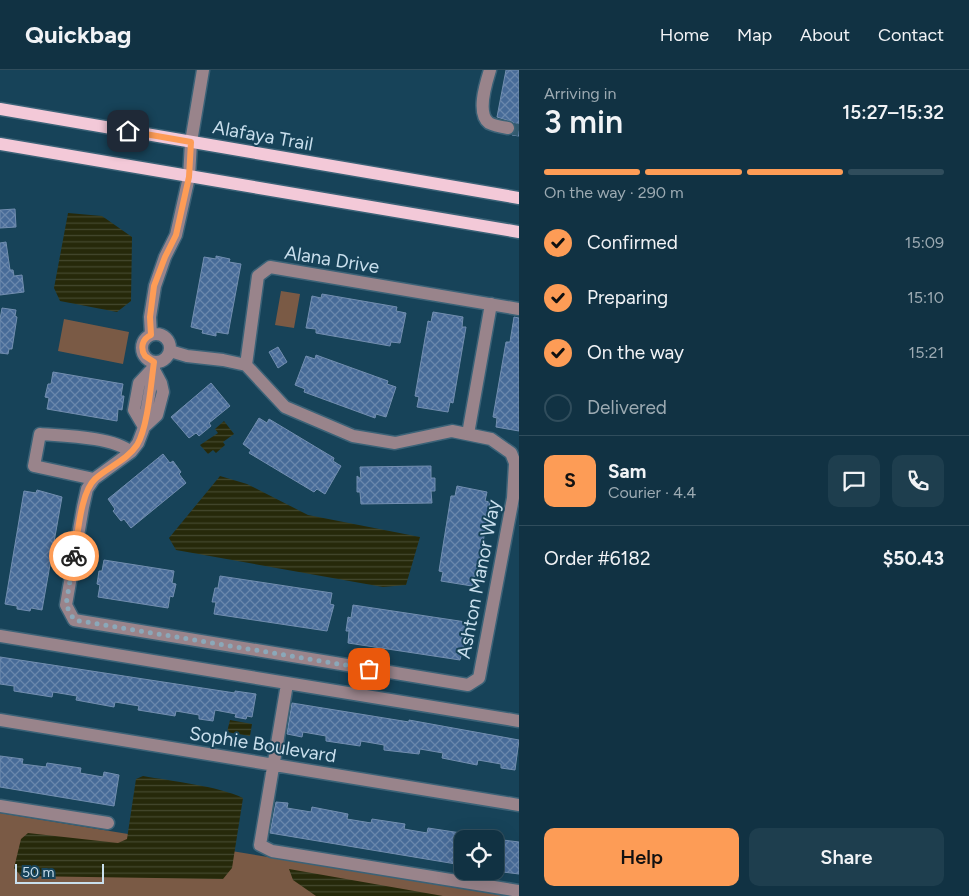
<!DOCTYPE html>
<meta charset="utf-8">
<style>
body{margin:0;font-family:Figtree,sans-serif;background:#1e3e4e;color:#f1f3f6;height:100vh;display:flex;flex-direction:column;font-size:19px;white-space:nowrap}
*{box-sizing:border-box;margin:0}
p{font-size:16px;color:#9caab2}
.icon{flex:none;width:28px;height:28px;fill:none;stroke:currentColor;stroke-width:2;stroke-linecap:round;stroke-linejoin:round}
.map{position:relative;flex:1;overflow:hidden}
.sheet{display:flex;flex-direction:column;background:#113243;width:450px}
.sheet>*{flex:none}
.controls{position:absolute;left:454px;top:760px;display:grid;gap:10px}
.controls a{display:grid;place-items:center;width:50px;height:50px;border-radius:10px;background:#113243;box-shadow:0 5px 20px #0002,0 0 0 1px #304d5c;font-size:25px}
.scale{position:absolute;left:15px;bottom:12px;width:89px;box-sizing:border-box;padding-left:5px;border:2px solid #c9dfed;border-top:0;font-size:14px;line-height:18px;white-space:nowrap;color:#c9dfed;-webkit-text-stroke:4px #174359;paint-order:stroke}
.pin{position:absolute;display:grid;place-items:center;width:42px;height:42px;color:#fff;margin:-21px;border-radius:10px;box-shadow:0 2px 8px #0006}
.courier{position:absolute;display:grid;place-items:center;width:50px;height:50px;margin:-25px;border:4px solid #fd9c56;border-radius:50%;background:#fff;color:#222;box-shadow:0 1px 6px #0007}
.summary em{font-style:normal;font-weight:600}
.summary div{display:flex;flex-direction:column-reverse}
.summary{display:flex;align-items:center;justify-content:space-between;height:85px;padding:0 25px}
h1{font-size:32px;font-weight:600;line-height:38px}
.bar{display:grid;grid-template-columns:repeat(4,1fr);gap:8px 5px;align-content:center;height:60px;padding:0 25px}
.bar i{height:6px;border-radius:4px;background:#304d5c}
.bar .selected{background:#fd9c56}
.bar p{grid-column:span 4}
.line{display:flex;align-items:center;gap:12px;padding:0 25px;border-top:1px solid #304d5c}
.line div{flex:1}
.round{display:grid;place-items:center;flex:none;width:52px;height:52px;border-radius:10px;background:#1e3e4e}
ol{padding:0 25px;list-style:none}
li{display:flex;align-items:center;gap:15px;height:55px}
li p{margin-inline-start:auto}
li .icon{padding:5px;border-radius:50%;background:#fd9c56;color:#111;stroke-width:4}
li:last-child{color:#9caab2}
li i{width:28px;height:28px;border:2px solid #304d5c;border-radius:50%}
.primary-button{display:flex;gap:10px;margin-top:auto;padding:10px 25px}
.primary-button a{flex:1;height:58px;border-radius:10px;background:#fd9c56;color:#111;font-size:20px;font-weight:600;line-height:58px;text-align:center}
.primary-button a+a{background:#1e3e4e;color:#f1f3f6}
header{display:flex;align-items:center;gap:30px;box-sizing:border-box;height:70px;padding:0 25px;background:#113243;border-bottom:1px solid #304d5c}
header strong{font-size:24px}
nav{display:flex;gap:28px;margin-inline-start:auto;font-size:18px}
main{display:flex;flex:1;min-height:0}
.map>svg:first-child{display:block}
.park{fill:#7a5a45}
.water{fill:url(#water-rules)}
.building{fill:url(#building-cross-hatch);stroke:#728eb0}
.lines{fill:none;stroke-linecap:round;stroke-linejoin:round}
.minor-tunnel{stroke:#325a6f;stroke-width:12;stroke-dasharray:12 6;stroke-linecap:butt}
.minor-casing{stroke:#3b6277;stroke-width:15}
.major-casing{stroke:#3b6277;stroke-width:15}
.minor{stroke:#99848b;stroke-width:12}
.major{stroke:#f3c9d8;stroke-width:12}
.done{stroke:#8ba8b9;stroke-width:5;stroke-dasharray:0 9}
.route{stroke:#fd9c56;stroke-width:6}
.labels{text-anchor:middle;stroke-width:4;stroke-linejoin:round;paint-order:stroke}
.street-label{font-size:19px;fill:#c9dfed;stroke:#174359}
</style>
<header>
<strong>Quickbag</strong>
<nav><a>Home</a><a>Map</a><a>About</a><a>Contact</a></nav>
</header>
<main>
<div class="map">
<svg width="519" height="826" viewBox="0 0 519 826">
<defs>
<pattern id="water-rules" width="6" height="5" patternUnits="userSpaceOnUse" patternTransform="scale(1.25)"><rect width="6" height="5" fill="#26290a"/><path d="M0 2.5h6" fill="none" stroke="#44482e"/></pattern>
<pattern id="building-cross-hatch" width="8" height="8" patternUnits="userSpaceOnUse" patternTransform="scale(1.25)"><rect width="8" height="8" fill="#476b98"/><path d="M0 0l8 8M0 8l8-8" fill="none" stroke="#6987ac"/></pattern>
</defs>
<rect width="100%" height="100%" fill="#174359"/>
<path class="park" d="M281,221L300,224L294,258L275,255Z
M64,249L129,262L123,294L58,281Z
M0,743L506,826H0Z"/>
<path class="water" d="M68,143L102,146L132,167L131,231L117,242L60,231L54,218Z
M224,351L234,364L223,372L225,375L216,383L213,380L208,384L200,375L218,363L215,359Z
M220,406L247,414L308,445L420,467L406,515L383,517L176,480L169,468Z
M230,650L252,654L250,666L227,662Z
M143,706C171,711 218,716 243,728L232,798L223,809L21,806L14,798L21,769L28,763L118,773L127,769L136,709Z
M289,799L443,826H316L293,810Z"/>
<path class="building" d="M506,0H519V66L512,65L516,59L513,52L497,47Z
M15,139L16,157L0,158V140Z
M6,172L10,200H13L14,206L22,205L24,222L0,225V173Z
M216,186L230,189L229,192L241,194L228,264L216,262V266L202,263L203,260L191,257L204,187L216,189Z
M322,224L397,237L396,241L406,243L400,273L391,272L390,276L316,263V259L306,258L312,226L321,228Z
M2,238L16,240L15,246L17,247L12,279H9L8,284L0,283V249Z
M433,242L463,247L462,257H466L453,333L450,332L448,342L417,337L419,327L415,326L428,251L431,252Z
M514,247L519,248V361L496,357L497,348L493,347L506,272H510Z
M278,277L287,292L278,298L269,282Z
M316,285L388,311L387,314L396,317L386,347L376,344L375,348L334,333L304,322L305,319L295,315L306,286L315,289Z
M53,302L123,314L121,326H124L122,340L118,339L117,351L47,339L49,328L45,327L48,314H51Z
M211,313L230,336L209,353L211,356L199,366L196,363L189,368L171,347Z
M259,348L267,353L269,349L334,388L333,391L341,396L325,424L317,419L314,422L249,383L251,380L243,374Z
M163,384L170,393L173,391L181,402L179,404L186,413L131,458L124,449L121,451L113,441L115,439L108,429Z
M431,396V408H435V421H431L432,433L361,434L360,422H357V406L361,409L360,397Z
M457,416L487,422L485,431L490,432L477,507L474,506L472,516L441,511L443,502L439,501L451,426H455Z
M37,420L62,427L42,540L31,538L30,541L17,539V536L5,534L24,421L36,423Z
M104,490L174,501L172,513L176,514L173,527L170,526L168,538L98,527L100,515L97,514L99,501H102Z
M220,506L332,523L330,534L334,535L327,561L214,544L216,532H212L215,518H218Z
M353,535L466,552L464,564H467L460,590L348,573L349,561H346L348,547L351,548Z
M0,587L235,623V621L256,624L252,647L247,646L246,649L235,647L236,644L215,640L213,651L199,649V645L176,641L175,646L138,640L139,636L115,632L114,637L76,630L77,626L53,622L52,627L14,621V616L0,614Z
M292,633L409,652V650L519,670L515,700L501,698V694L478,690L477,695L442,688L443,683L420,679L419,684L384,680V675L361,671L360,676L326,671V666L303,662L302,667L287,664Z
M0,686L23,689L22,694L46,697L47,693L81,698L80,703L103,707L104,702L119,705L114,736L0,717Z
M276,732L288,733L287,738L311,742L312,737L348,744L347,749L371,753L372,749L405,754L404,759L427,763L428,758L461,763L462,795L270,763Z
M495,769L519,772V804L495,801Z"/>
<g class="lines">
<path class="minor-tunnel" d="M508,58L519,60"/>
<defs>
<path id="minor" d="M490,0C486,13 476,43 489,53C495,56 502,57 508,58
M142 278a14 14 0 1 1 28 0a14 14 0 1 1-28 0Z
M151,265L150,247L155,216L165,187L176,165L189,107L191,72L203,0
M155,292L143,360L138,373L131,382L94,409L87,419L83,437L66,535L74,550L468,615L479,608L513,428L515,393L511,383L491,369L452,361L395,373L353,366L285,337L246,295L223,290L187,286L170,281
M246,295L258,206L270,197L519,239
M153,298L161,313L163,322L157,345L144,357L134,340L139,313Z
M468,364L491,234
M94,409L34,396L40,364C65,366 113,367 131,382
M0,566L519,651
M287,614L260,775L272,781L519,821
M0,650L519,735
M0,736L108,753"/>
<path id="major" d="M0,39L519,128
M0,74L519,162"/>
</defs>
<use href="#minor" class="minor-casing"/>
<use href="#major" class="major-casing"/>
<use href="#minor" class="minor"/>
<use href="#major" class="major"/>
</g>
<g class="lines">
<path class="done" d="M74,486L66,535L74,550L369,599"/>
<path class="route" d="M74,486C78,466 80,423 95,409C108,397 127,390 137,375C148,357 151,313 154,292L145,286C140,278 142,269 151,265L150,247L154,216L165,187L176,165L189,107L191,72L128,61"/>
</g>
<g class="labels">
<g class="street-label">
<text transform="translate(263 65) rotate(10)" y="7">Alafaya Trail</text>
<text transform="translate(332 189) rotate(9)" y="7">Alana Drive</text>
<text transform="translate(478 509) rotate(-79)" y="7">Ashton Manor Way</text>
<text transform="translate(263 674) rotate(9)" y="7">Sophie Boulevard</text>
</g>
</g>
</svg>
<div class="controls">
<a><svg class="icon" aria-label="locate" viewBox="0 0 24 24"><circle cx="12" cy="12" r="6"/><path d="M12 2v4M12 18v4M2 12h4M18 12h4"/></svg></a>
</div>
<div class="scale">50 m</div>
<div class="pin" style="left:369px;top:599px;background:#ea580c"><svg class="icon" aria-label="bag" viewBox="0 0 24 24"><path d="M5 8h14l-1 12H6zM9 8a3 3 0 0 1 6 0"/></svg></div>
<div class="pin" style="left:128px;top:61px;background:#1f2937"><svg class="icon" aria-label="home" viewBox="0 0 24 24"><path d="M3 11l9-7 9 7M6 9v11h12V9"/></svg></div>
<div class="courier" style="left:74px;top:486px"><svg class="icon" aria-label="bike" viewBox="0 0 24 24"><circle cx="6" cy="16" r="4"/><circle cx="18" cy="16" r="4"/><path d="M6 16l4-8h5l3 8M10 8l3 8H6M13 5h3"/></svg></div>
</div>
<section class="sheet">
<div class="summary"><div><h1>3 min</h1><p>Arriving in</p></div><em>15:27–15:32</em></div>
<div class="bar"><i class="selected"></i><i class="selected"></i><i class="selected"></i><i></i><p>On the way · 290 m</p></div>
<ol>
<li><svg class="icon" aria-label="check" viewBox="0 0 24 24"><path d="M5 12l5 5 9-10"/></svg>Confirmed<p>15:09</p></li>
<li><svg class="icon" aria-label="check" viewBox="0 0 24 24"><path d="M5 12l5 5 9-10"/></svg>Preparing<p>15:10</p></li>
<li><svg class="icon" aria-label="check" viewBox="0 0 24 24"><path d="M5 12l5 5 9-10"/></svg>On the way<p>15:21</p></li>
<li><i></i>Delivered</li>
</ol>
<div class="line" style="height:90px"><b class="round" style="background:#fd9c56;color:#111">S</b><div><b>Sam</b><p>Courier · 4.4</p></div><a class="round"><svg class="icon" aria-label="chat" viewBox="0 0 24 24"><path d="M4 5h16v11H9l-5 4z"/></svg></a><a class="round"><svg class="icon" aria-label="phone" viewBox="0 0 24 24"><path d="M5 4h4l2 5-3 2q2 4 5 5l2-3 5 2v4C11 20 4 13 5 4z"/></svg></a></div>
<div class="line" style="height:65px"><div>Order #6182</div><b>$50.43</b></div>
<div class="primary-button"><a>Help</a><a>Share</a></div>
</section>
</main>
